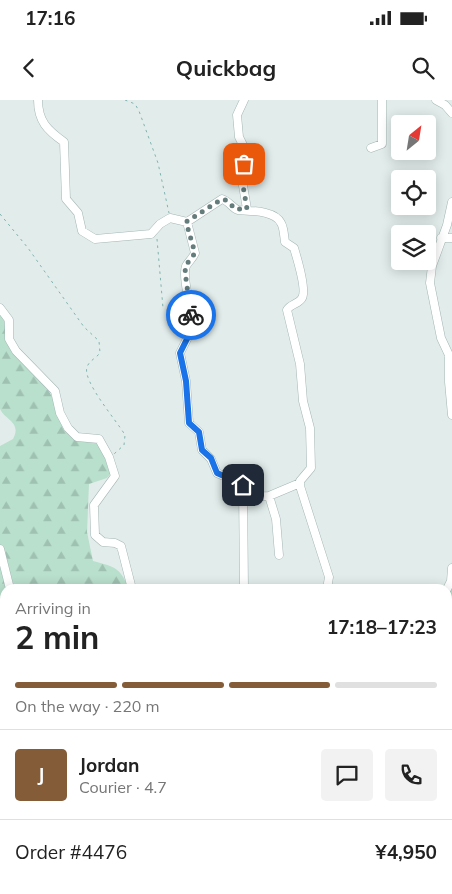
<!DOCTYPE html>
<meta charset="utf-8">
<style>
body{margin:0;font-family:Mulish,sans-serif;background:#f2f2f2;color:#222;height:100vh;display:flex;flex-direction:column;font-size:19px;white-space:nowrap}
*{box-sizing:border-box;margin:0}
p{font-size:16px;color:#767676}
.icon{flex:none;width:28px;height:28px;fill:none;stroke:currentColor;stroke-width:2;stroke-linecap:round;stroke-linejoin:round}
.map{position:relative;flex:1;overflow:hidden}
.panel{position:absolute;left:0px;top:484px;width:452px;height:311px;display:flex;flex-direction:column;background:#fff;border-radius:15px 15px 0 0;box-shadow:0 2px 12px #0003}
.panel>*{flex:none}
.needle{width:32px;rotate:30deg}
.buttons{position:absolute;left:391px;top:15px;display:grid;gap:10px}
.buttons a{display:grid;place-items:center;width:45px;height:45px;border-radius:5px;background:#fff;box-shadow:0 2px 12px #0003;font-size:25px}
.pin{position:absolute;display:grid;place-items:center;width:42px;height:42px;color:#fff;margin:-21px;border-radius:10px;box-shadow:0 2px 8px #0006}
.courier{position:absolute;display:grid;place-items:center;width:50px;height:50px;margin:-25px;border:4px solid #1a73e8;border-radius:50%;background:#fff;color:#222;box-shadow:0 1px 6px #0007}
.summary em{font-style:normal;font-weight:700}
.summary div{display:flex;flex-direction:column-reverse}
.summary{display:flex;align-items:center;justify-content:space-between;height:85px;padding:0 15px}
h1{font-size:32px;font-weight:700;line-height:38px}
.bar{display:grid;grid-template-columns:repeat(4,1fr);gap:8px 5px;align-content:center;height:60px;padding:0 15px}
.bar i{height:6px;border-radius:4px;background:#e0e0e0}
.bar .current{background:#845c37}
.bar p{grid-column:span 4}
.line{display:flex;align-items:center;gap:12px;padding:0 15px;border-top:1px solid #e0e0e0}
.line div{flex:1}
.round{display:grid;place-items:center;flex:none;width:52px;height:52px;border-radius:5px;background:#f2f2f2}
.status{display:flex;justify-content:space-between;align-items:center;height:35px;padding:0 25px;background:#fff;direction:ltr}
.status svg{height:14px;fill:currentColor}
header{display:flex;justify-content:space-between;align-items:center;height:65px;padding:0 15px;background:#fff;font-size:22px;font-weight:700}
.map>svg:first-child{display:block}
.forest{fill:url(#forest-firs)}
.park{fill:url(#park-crowns)}
.lines{fill:none;stroke-linecap:round;stroke-linejoin:round}
.minor-casing{stroke:#a4b5b4;stroke-width:9}
.path{stroke:#80b3af;stroke-width:1;stroke-dasharray:2.5 4;stroke-linecap:butt}
.minor{stroke:#fff;stroke-width:8}
.done{stroke:#647c7b;stroke-width:5;stroke-dasharray:0 9}
.route{stroke:#1a73e8;stroke-width:6}
</style>
<div class="status"><b>17:16</b><svg viewBox="0 0 49 12"><path d="M0 12V9h3v3zM5 12V6h3v6zM10 12V3h3v9zM15 12V0h3v12zM26 1h20v11H26zM47 4h2v5h-2z"/></svg></div>
<header><svg class="icon" aria-label="back" viewBox="0 0 24 24"><path d="M15 5l-7 7 7 7"/></svg>Quickbag<svg class="icon" aria-label="search" viewBox="0 0 24 24"><circle cx="10" cy="10" r="6"/><path d="M15 15l6 6"/></svg></header>
<div class="map">
<svg width="452" height="794" viewBox="0 0 452 794">
<defs>
<pattern id="forest-firs" width="22" height="20" patternUnits="userSpaceOnUse" patternTransform="scale(1.25)"><rect width="22" height="20" fill="#b9e0cd"/><path d="M5 1l3.5 6h-7zM16 11l3.5 6h-7z" fill="#9fc1b1"/></pattern>
<pattern id="park-crowns" width="20" height="18" patternUnits="userSpaceOnUse" patternTransform="scale(1.25)"><rect width="20" height="18" fill="#b9e0cd"/><path d="M2 6a3 3 0 1 1 6 0M12 15a3 3 0 1 1 6 0" fill="none" stroke="#9fc1b1"/></pattern>
</defs>
<rect width="100%" height="100%" fill="#e2edeb"/>
<path class="forest" d="M0,211L3,214L7,242L32,269L50,293L70,336L82,342L95,341L105,352L112,372L107,378L89,384L87,432L93,461C115,467 120,467 129,489H5V790H218V794H0V346L13,339C22,322 5,320 0,309Z
M452,460V537L448,536V489H442L451,475Z
M452,547V794H223L226,790H448V548Z"/>
<path class="park" d="M448,629H452V794H294L298,790H448Z"/>
<g class="lines">
<defs>
<path id="minor" d="M38,0C38,21 47,30 64,42L66,99L78,113L82,131L95,139L151,134L160,124L170,118L187,122L222,99C229,101 232,108 238,110C249,111 275,110 281,123C284,128 284,136 285,142L294,148C297,158 307,190 302,198C299,204 290,204 287,210L300,264L303,301L310,328L311,368L300,381V386L329,477L327,489
M244,0L237,15L239,37L243,45L245,55L241,74L247,109
M436,0L445,5L452,13
M371,48L382,44V0
M452,102L447,125L432,166L430,183L441,238L449,255V282L452,315
M187,122L195,153C193,158 189,161 186,166C182,175 191,214 195,223L180,253L186,281L189,323L199,332L202,350L211,359L217,373L224,376L237,372L241,375L243,385L244,489
M441,138H452
M0,208L9,220V239L16,251L55,291L60,313L68,328L77,337L99,339L109,357L115,376L94,405L95,435L103,442L115,443L121,446L132,489
M269,396L276,419L279,455
M242,397L269,396L300,383
M0,449L10,489
M447,489L451,481L452,468
M448,547L452,548
M111,790L112,794
M219,790L221,794
M227,794L230,790
M388,794L389,790"/>
</defs>
<use href="#minor" class="minor-casing"/>
<path class="path" d="M125,0L135,4L139,11L158,63L169,113
M0,114L28,148L84,227L99,241L100,253C96,258 89,261 87,267C82,281 117,321 125,335L124,345L114,354
M157,139L163,208
M0,505L5,503
M0,743L4,751L5,782
M8,790L10,794"/>
<use href="#minor" class="minor"/>
</g>
<g class="lines">
<path class="done" d="M191,215L185,172L186,165L195,153L186,122L222,99L228,101L235,109H247L241,74L244,64"/>
<path class="route" d="M191,215L195,223L180,253L186,281L189,323L199,332L202,350L211,358L217,373L224,376L237,372L241,376L243,385"/>
</g>
</svg>
<div class="buttons">
<a><svg class="needle" viewBox="-14 -14 28 28"><path d="M0-13l5 13h-10z" fill="#e53935"/><path d="M0 13l5-13h-10z" fill="#767676"/></svg></a>
<a><svg class="icon" aria-label="locate" viewBox="0 0 24 24"><circle cx="12" cy="12" r="6"/><path d="M12 2v4M12 18v4M2 12h4M18 12h4"/></svg></a>
<a><svg class="icon" aria-label="layers" viewBox="0 0 24 24"><path d="M12 4l9 5-9 5-9-5zM3 14l9 5 9-5"/></svg></a>
</div>
<div class="pin" style="left:244px;top:64px;background:#ea580c"><svg class="icon" aria-label="bag" viewBox="0 0 24 24"><path d="M5 8h14l-1 12H6zM9 8a3 3 0 0 1 6 0"/></svg></div>
<div class="pin" style="left:243px;top:385px;background:#1f2937"><svg class="icon" aria-label="home" viewBox="0 0 24 24"><path d="M3 11l9-7 9 7M6 9v11h12V9"/></svg></div>
<div class="courier" style="left:191px;top:215px"><svg class="icon" aria-label="bike" viewBox="0 0 24 24"><circle cx="6" cy="16" r="4"/><circle cx="18" cy="16" r="4"/><path d="M6 16l4-8h5l3 8M10 8l3 8H6M13 5h3"/></svg></div>
<section class="panel">
<div class="summary"><div><h1>2 min</h1><p>Arriving in</p></div><em>17:18–17:23</em></div>
<div class="bar"><i class="current"></i><i class="current"></i><i class="current"></i><i></i><p>On the way · 220 m</p></div>
<div class="line" style="height:90px"><b class="round" style="background:#845c37;color:#fff">J</b><div><b>Jordan</b><p>Courier · 4.7</p></div><a class="round"><svg class="icon" aria-label="chat" viewBox="0 0 24 24"><path d="M4 5h16v11H9l-5 4z"/></svg></a><a class="round"><svg class="icon" aria-label="phone" viewBox="0 0 24 24"><path d="M5 4h4l2 5-3 2q2 4 5 5l2-3 5 2v4C11 20 4 13 5 4z"/></svg></a></div>
<div class="line" style="height:65px"><div>Order #4476</div><b>¥4,950</b></div>
</section>
</div>
